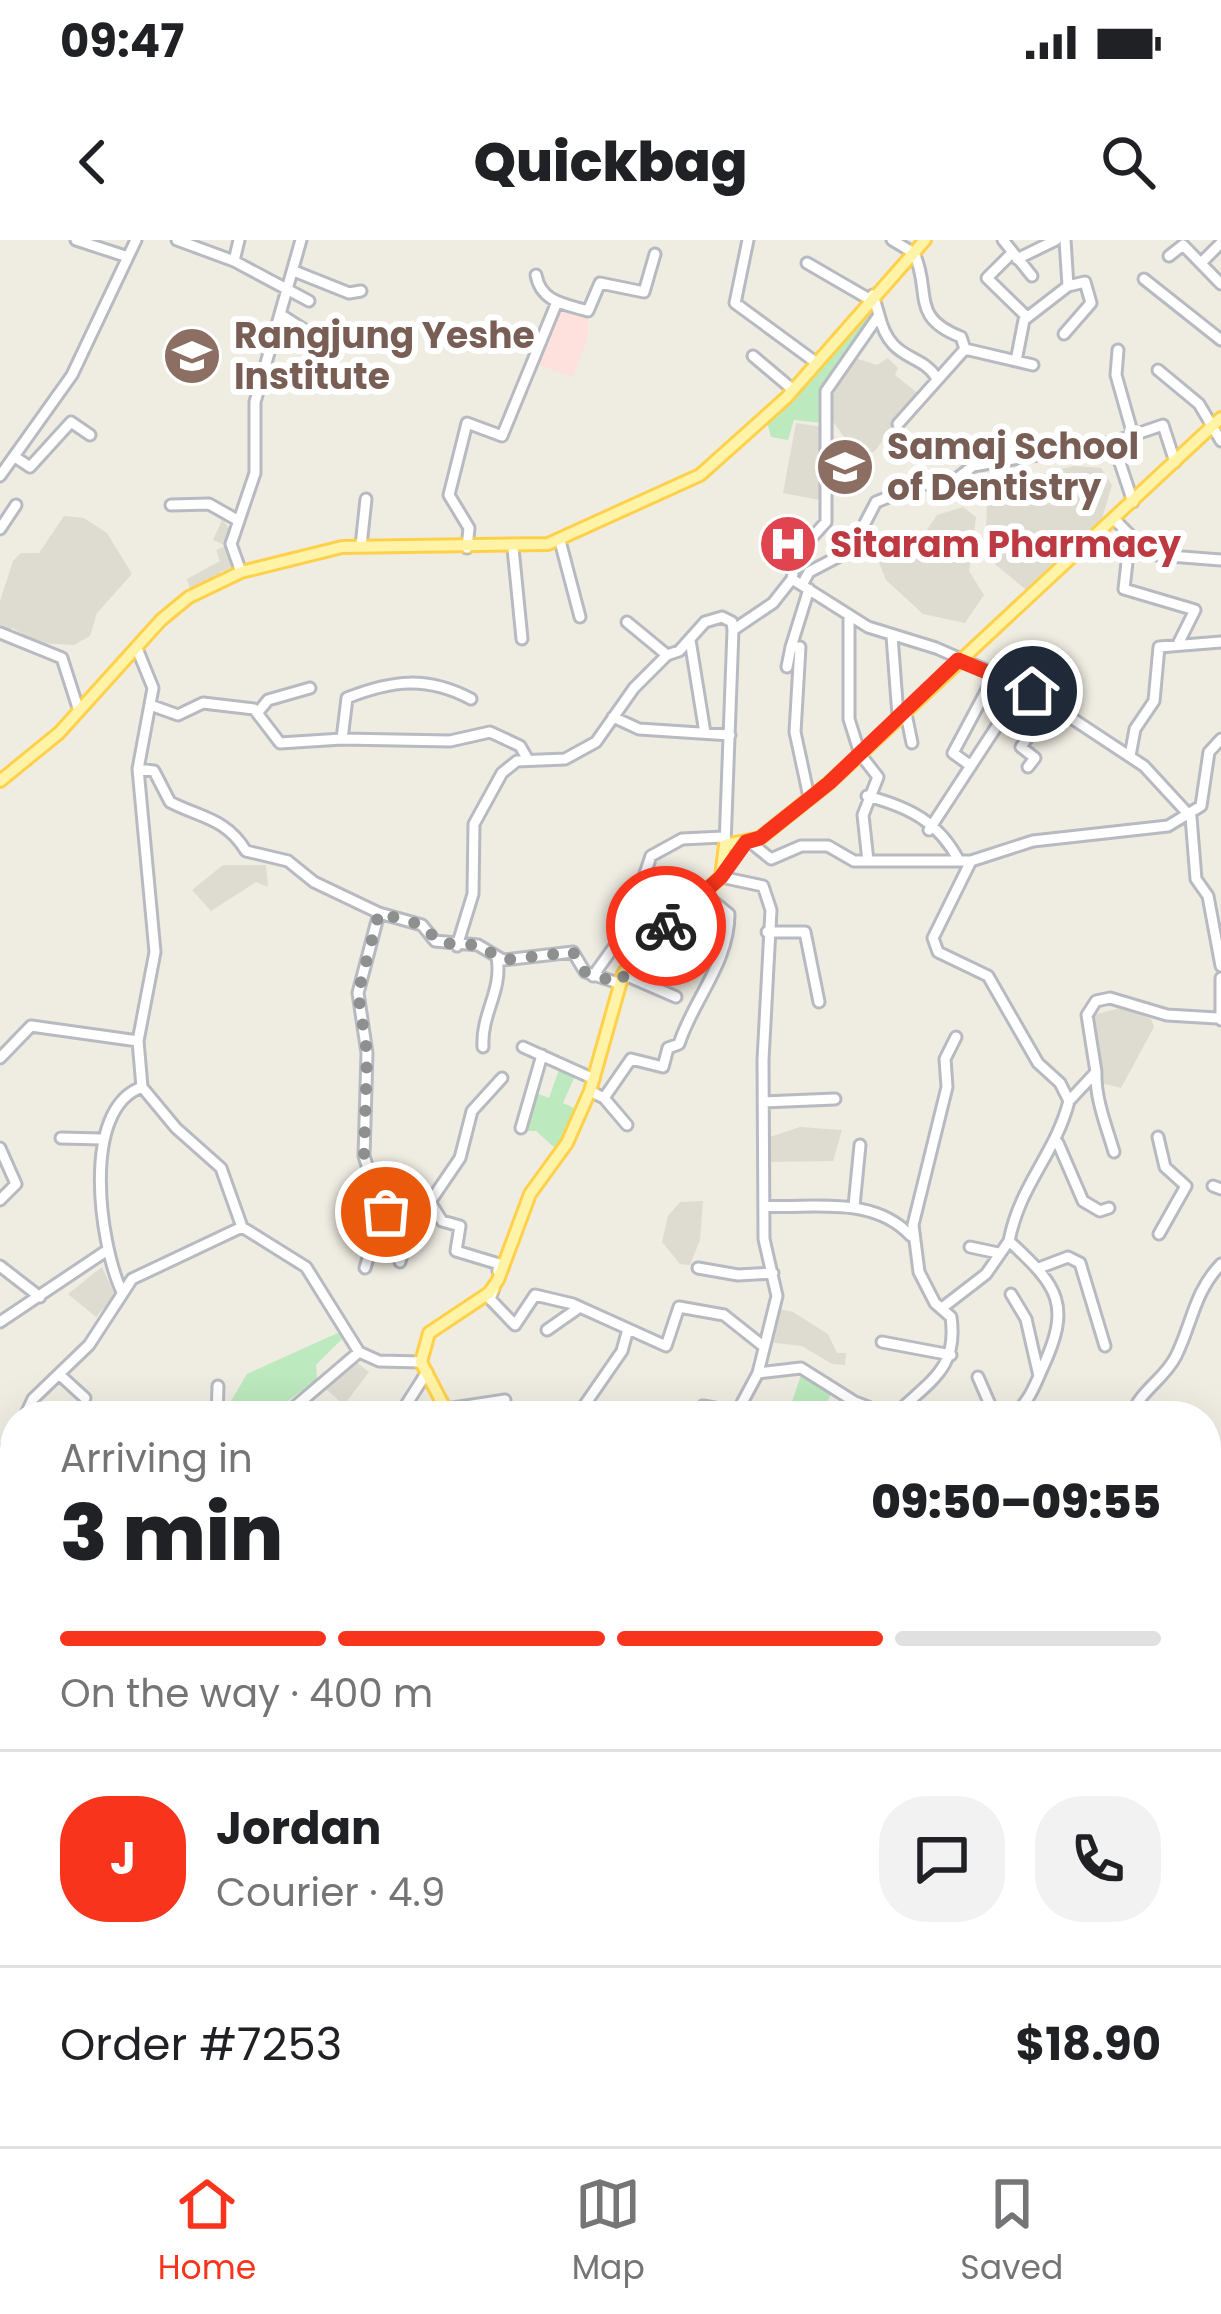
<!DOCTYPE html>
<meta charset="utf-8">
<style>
body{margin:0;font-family:Poppins,sans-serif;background:#f2f2f2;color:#202124;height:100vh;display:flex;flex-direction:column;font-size:45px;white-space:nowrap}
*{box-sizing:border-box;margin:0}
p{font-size:39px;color:#757577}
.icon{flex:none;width:66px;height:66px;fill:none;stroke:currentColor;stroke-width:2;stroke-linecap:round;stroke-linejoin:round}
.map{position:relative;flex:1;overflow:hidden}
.details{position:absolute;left:0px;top:1161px;width:1221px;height:747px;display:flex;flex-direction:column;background:#fff;border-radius:48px 48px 0 0;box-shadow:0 12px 48px #0002}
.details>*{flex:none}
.pin{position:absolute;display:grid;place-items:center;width:102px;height:102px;color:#fff;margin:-51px;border:6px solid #fff;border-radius:50%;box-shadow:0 3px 12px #0007}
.courier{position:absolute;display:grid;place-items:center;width:120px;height:120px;margin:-60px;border:9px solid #f9341d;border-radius:50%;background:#fff;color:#222;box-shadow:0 3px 15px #0007}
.headline em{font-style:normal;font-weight:800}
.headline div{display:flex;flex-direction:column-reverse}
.headline{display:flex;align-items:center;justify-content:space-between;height:204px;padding:0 60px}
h1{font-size:78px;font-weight:800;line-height:90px}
.bar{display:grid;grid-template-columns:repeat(4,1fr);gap:18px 12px;align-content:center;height:144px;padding:0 60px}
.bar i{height:15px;border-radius:9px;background:#e0e0e0}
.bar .on{background:#f9341d}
.bar p{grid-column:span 4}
.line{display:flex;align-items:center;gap:30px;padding:0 60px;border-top:3px solid #e0e0e0}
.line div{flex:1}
.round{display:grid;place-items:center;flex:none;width:126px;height:126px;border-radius:48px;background:#f2f2f2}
.status{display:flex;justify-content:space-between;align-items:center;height:84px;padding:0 60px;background:#fff;direction:ltr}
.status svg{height:33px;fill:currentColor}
header{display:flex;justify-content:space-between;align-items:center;height:156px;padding:0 60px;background:#fff;font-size:54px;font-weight:800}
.tabs{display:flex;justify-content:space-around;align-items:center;height:168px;border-top:3px solid #e0e0e0;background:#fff;font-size:33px;color:#757577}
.tabs a{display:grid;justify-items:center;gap:6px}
.tabs .on{color:#f9341d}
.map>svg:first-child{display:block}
.education{fill:#dedbd1}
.medical{fill:#fee0dc}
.green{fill:#bce9bd}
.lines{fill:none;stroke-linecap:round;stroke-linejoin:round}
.minor-casing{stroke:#b7bac0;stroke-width:15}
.major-casing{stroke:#ffd14b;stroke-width:16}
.minor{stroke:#fff;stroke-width:9}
.major{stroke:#fff3a7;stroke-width:10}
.done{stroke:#8e9090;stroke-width:12;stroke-dasharray:0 21.6}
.route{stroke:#f9341d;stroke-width:15}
.labels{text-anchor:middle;stroke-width:12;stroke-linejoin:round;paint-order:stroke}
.education-label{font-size:36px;font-weight:bold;fill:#785e54;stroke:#fff;text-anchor:start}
.health-label{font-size:36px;font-weight:bold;fill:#be3a42;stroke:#fff;text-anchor:start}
</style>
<div class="status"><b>09:47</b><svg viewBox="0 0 49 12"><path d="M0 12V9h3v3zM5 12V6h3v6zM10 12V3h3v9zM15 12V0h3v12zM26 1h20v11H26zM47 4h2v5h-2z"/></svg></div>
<header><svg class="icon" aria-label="back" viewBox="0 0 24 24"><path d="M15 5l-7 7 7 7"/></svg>Quickbag<svg class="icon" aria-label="search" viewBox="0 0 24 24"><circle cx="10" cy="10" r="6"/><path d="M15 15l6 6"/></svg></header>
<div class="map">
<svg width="1221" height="1906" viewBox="0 0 1221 1906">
<rect width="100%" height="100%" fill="#efece2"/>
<path class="education" d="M888,118L898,128L895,135L919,154L874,212H855L826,172L845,126L858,119L877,125Z
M796,183L822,187L825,261L783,253Z
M1074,226L1101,228L1112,245L1100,285L1030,353L995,324L999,304L986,296L987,261L1037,235Z
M963,267L976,277L969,331L984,355L965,383L923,374L886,340L874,309L922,297L937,275Z
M64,276L84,278L107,293L132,334L97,373L90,396L74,405L39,403L12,388L8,394L0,390V361L13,321L21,313H39Z
M222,280L233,292L226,307L233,327L220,332L221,338L190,349L187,339L220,321L216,310L226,306L213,300Z
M223,625H266L268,647L256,642L211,671L192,650Z
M1124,767L1151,779L1154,787L1121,848L1097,842L1099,821L1089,776Z
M800,887L842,890L833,921L769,922L770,897Z
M703,961L700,1000L690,1025L680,1024L662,1002L668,976L680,962Z
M102,1027L115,1055L96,1077L68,1054Z
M775,1068L793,1072L828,1094L837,1113H846L845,1125L832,1124L802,1106L768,1102Z
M355,1121L369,1132L344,1165L326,1149Z"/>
<path class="medical" d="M557,64L588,73V97L573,137L532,123Z
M835,195L844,201L845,212L873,214L872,223L856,235L830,231L826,202Z"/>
<path class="green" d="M872,57L878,74L831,138L822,183L794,180L788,200L771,197L766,178Z
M560,827L588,839L574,838L563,863L576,869L556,909L536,891H521L534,852L549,858Z
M340,1092L344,1097L316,1125L317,1139L268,1176H222L247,1134Z
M802,1132L834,1148L820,1176L791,1165Z"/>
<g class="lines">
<defs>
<path id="minor" d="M76,0L128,17
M177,0L234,21L309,61
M748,0L735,63L814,121
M892,0L914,13C932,52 909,77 961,97L965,109L1033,125
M1003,0L1032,36
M1012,13L987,38L1027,77
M1169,16L1183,5L1221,44
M1017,19L1056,0
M234,21L239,0
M1202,22L1221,3
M807,23L869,59
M294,31L349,53L361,51
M536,35C541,62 564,64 588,71L600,43L644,52L655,14
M1144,39L1221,100
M879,75C890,122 920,112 936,137
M283,76L325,103
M1064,94L1091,63L1085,42L1068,46
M1118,110L1116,135L1133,195
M753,116L792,149
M1016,121L1024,80L1068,46L1065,0
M1158,130L1199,164L1221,201
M898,184L965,109
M1113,202L1133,262
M15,217L30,227L71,182L90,195
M0,236L72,135L136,0
M171,265L209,264L239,281
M1114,279L1130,295L1124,349L1195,370L1179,402
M0,289L16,265
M560,301L580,377
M361,306L366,259
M467,308L469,288L449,255L467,183L502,196L557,62
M513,308L522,399
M1157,315L1221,320
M241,332L231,304L255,233V162L301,0
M792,339L868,387L936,408L1023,446L1144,526L1191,577L1196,639L1208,656L1221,726
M802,345L809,332L851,310L876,262L919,245L955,240L973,226L1113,202L1163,185L1175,222
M809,349L791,407H800L795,492L809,557
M849,375V479L860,514L878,537L863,575L868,621
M627,382L667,415
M733,390L773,363L792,339L796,315L826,282V151L879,75L873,55
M0,393L62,418L79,471
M892,396L898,476
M690,400L705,493
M138,411L153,448L138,529L155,712L138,801L142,847L176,888L221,928L242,987L306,1027L359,1112L379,1121L421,1122
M787,427L791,407
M153,466L178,475L203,463L254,469L280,503L342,499L347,458C392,440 427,436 471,459
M905,469L912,503
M259,471L268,460L310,448
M613,477L639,489L730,495
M342,499L450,501L490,492L520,506L527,518
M1130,516L1135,489L1154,461L1159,407L1221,402
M971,526L953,513L994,436
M1028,527L1035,518L1021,507L1050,465
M138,529L154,531L170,562C201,578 226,578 246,611L288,621L314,642L379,673L422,685L435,701L478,705L503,720L573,712L585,732L618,743
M867,556C909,567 939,582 959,621
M929,590L1023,446
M750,602L771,619L801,606H828L854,621H971L1033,601L1168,586L1201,566L1209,512L1221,499
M971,621L933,698L938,712L988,736L1038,823L1060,843L1069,861C1055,915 1020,944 1009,1001C1059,1047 1072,1065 1042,1129C1034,1148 1028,1163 1012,1176
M721,637L763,646L771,670L763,820L764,999L777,1056L758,1133L735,1176
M379,673L358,753L367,813L364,916L382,972L430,962
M767,692H805L819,762
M457,706L473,654L474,584L502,533L517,521L565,519L596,502L634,448L667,415L679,411L705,382L722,377L732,382L733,390L725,605
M623,734L676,757
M593,736L626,690L651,616L682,599L723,597
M1221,738V780
M483,807C481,773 503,751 497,717
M523,807L594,839
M0,818L31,786L138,801
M1096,832C1095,858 1106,885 1114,912
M590,851L604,858L627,885
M604,858L631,819L663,827L668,808L679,804C693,760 729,723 729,674L703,653
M1069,861L1096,832L1087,775L1096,761L1110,758L1167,775L1217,778
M763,862L835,859
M521,888L542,815
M1158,897L1165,927L1186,946L1159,994
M61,898L102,899
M1058,903L1083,961L1100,971L1109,968
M0,908L16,944L0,960
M1213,946L1221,949
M764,966C815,969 873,955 911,996
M854,966L860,905
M970,1007L998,1013
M400,1022L409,985L405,968
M0,1026L40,1057
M365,1028L382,972
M698,1028L738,1035L773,1033
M1039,1028L1068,1017L1080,1023L1105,1106
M498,1031L499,1024L456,1011L460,986L442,981L430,962L460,918L472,871L502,838
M494,1048L490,1059L515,1085L535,1055L573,1064L666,1106L679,1067L724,1075L763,1106
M121,1050C100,1003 80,869 142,847
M1011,1054L1026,1079L1039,1136
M942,1068L986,1034L1009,1001
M0,1082L106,1011
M547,1090L577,1069
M882,1102L951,1115
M758,1133L801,1128L855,1162L891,1176
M61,1136L85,1158
M978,1137L995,1176
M703,1166L737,1172
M446,1169L505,1160
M25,1176L33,1159L89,1105L132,1039L242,987
M217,1176L218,1146
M284,1176L359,1112
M399,1176L427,1132
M577,1176L622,1111L628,1089
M900,1176L901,1169C933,1139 958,1126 951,1077L935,1063L919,1032L913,985L947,847L945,819L956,797
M900,1176L921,1169L949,1176
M1131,1176C1141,1149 1164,1140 1176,1116C1192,1084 1194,1052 1221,1024
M0,1222L15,1188
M1206,1232L1221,1233
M1206,1312L1221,1318
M0,1315L15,1279
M0,1416L15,1424
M1206,1463L1221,1456
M0,1521L15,1522
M1206,1523L1221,1526
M0,1616L15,1611
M9,1682L15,1711
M1206,1690L1221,1694
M0,1807L15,1802
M455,1893L479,1906
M789,1893L804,1898
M991,1893L993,1906
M1074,1893L1076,1906
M50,1906L57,1893
M193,1906C230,1895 265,1905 303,1899
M627,1906L645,1903L653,1893
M735,1906L741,1893
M883,1906L885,1893"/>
<path id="major" d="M0,541L59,493L161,380L189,357L241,332L342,307L548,304L700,235L786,158L925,0
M449,1176L421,1122L429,1093L489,1053L498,1040L530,954L567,903L590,851L623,734L642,708L721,637L725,605L760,598L829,543L1221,178
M0,1684L15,1681"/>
</defs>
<use href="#minor" class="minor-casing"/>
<use href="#major" class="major-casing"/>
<use href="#minor" class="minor"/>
<use href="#major" class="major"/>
</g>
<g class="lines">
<path class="done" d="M386,972L380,970L364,916L367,813L358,753L379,673L422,685L440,703L478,705L503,720L573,712L585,732L618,743L666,686"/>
<path class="route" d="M666,686L721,637L746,602L760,598L829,543L958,420L1032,451"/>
</g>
<defs>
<symbol id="university-disc" viewBox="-11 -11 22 22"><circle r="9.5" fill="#8d6e63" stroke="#fff"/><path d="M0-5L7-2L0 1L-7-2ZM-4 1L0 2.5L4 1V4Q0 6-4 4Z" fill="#fff"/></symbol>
<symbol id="hospital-disc" viewBox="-11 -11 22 22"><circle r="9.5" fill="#e0444e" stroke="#fff"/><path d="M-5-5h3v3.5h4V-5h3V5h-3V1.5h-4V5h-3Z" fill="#fff"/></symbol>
</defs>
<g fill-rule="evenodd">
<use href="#university-disc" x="159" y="83" width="66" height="66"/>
<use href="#university-disc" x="812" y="194" width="66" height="66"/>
<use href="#hospital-disc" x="755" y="271" width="66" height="66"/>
</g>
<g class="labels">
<g class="education-label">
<text x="234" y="108">Rangjung Yeshe<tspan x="234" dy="41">Institute</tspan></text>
<text x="887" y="219">Samaj School<tspan x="887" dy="41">of Dentistry</tspan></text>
</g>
<g class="health-label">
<text x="830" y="317">Sitaram Pharmacy</text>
</g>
</g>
</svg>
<div class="pin" style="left:386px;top:972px;background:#ea580c"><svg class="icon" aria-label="bag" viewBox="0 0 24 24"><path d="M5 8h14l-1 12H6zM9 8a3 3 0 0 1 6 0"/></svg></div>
<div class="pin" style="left:1032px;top:451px;background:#1f2937"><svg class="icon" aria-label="home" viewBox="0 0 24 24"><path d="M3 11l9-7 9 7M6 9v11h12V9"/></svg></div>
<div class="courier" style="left:666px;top:686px"><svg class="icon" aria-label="bike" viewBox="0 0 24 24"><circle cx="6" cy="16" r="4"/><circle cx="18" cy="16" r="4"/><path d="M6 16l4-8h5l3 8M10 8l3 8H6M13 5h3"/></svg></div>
<section class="details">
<div class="headline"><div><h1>3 min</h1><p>Arriving in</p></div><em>09:50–09:55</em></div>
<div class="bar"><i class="on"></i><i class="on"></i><i class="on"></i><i></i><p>On the way · 400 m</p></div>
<div class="line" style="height:216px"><b class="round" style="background:#f9341d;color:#fff">J</b><div><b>Jordan</b><p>Courier · 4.9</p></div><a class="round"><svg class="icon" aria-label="chat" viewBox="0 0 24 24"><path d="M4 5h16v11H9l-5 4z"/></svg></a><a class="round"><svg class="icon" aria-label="phone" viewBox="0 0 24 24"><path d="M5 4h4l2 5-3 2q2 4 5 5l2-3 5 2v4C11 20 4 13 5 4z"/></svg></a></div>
<div class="line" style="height:156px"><div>Order #7253</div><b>$18.90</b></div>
</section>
</div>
<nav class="tabs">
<a class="on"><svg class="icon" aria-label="home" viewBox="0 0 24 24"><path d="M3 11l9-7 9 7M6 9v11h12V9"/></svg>Home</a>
<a><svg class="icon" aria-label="map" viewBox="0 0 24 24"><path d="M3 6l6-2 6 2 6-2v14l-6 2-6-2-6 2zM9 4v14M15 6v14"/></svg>Map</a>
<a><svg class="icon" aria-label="saved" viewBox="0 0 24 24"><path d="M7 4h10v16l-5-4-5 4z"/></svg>Saved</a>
</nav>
